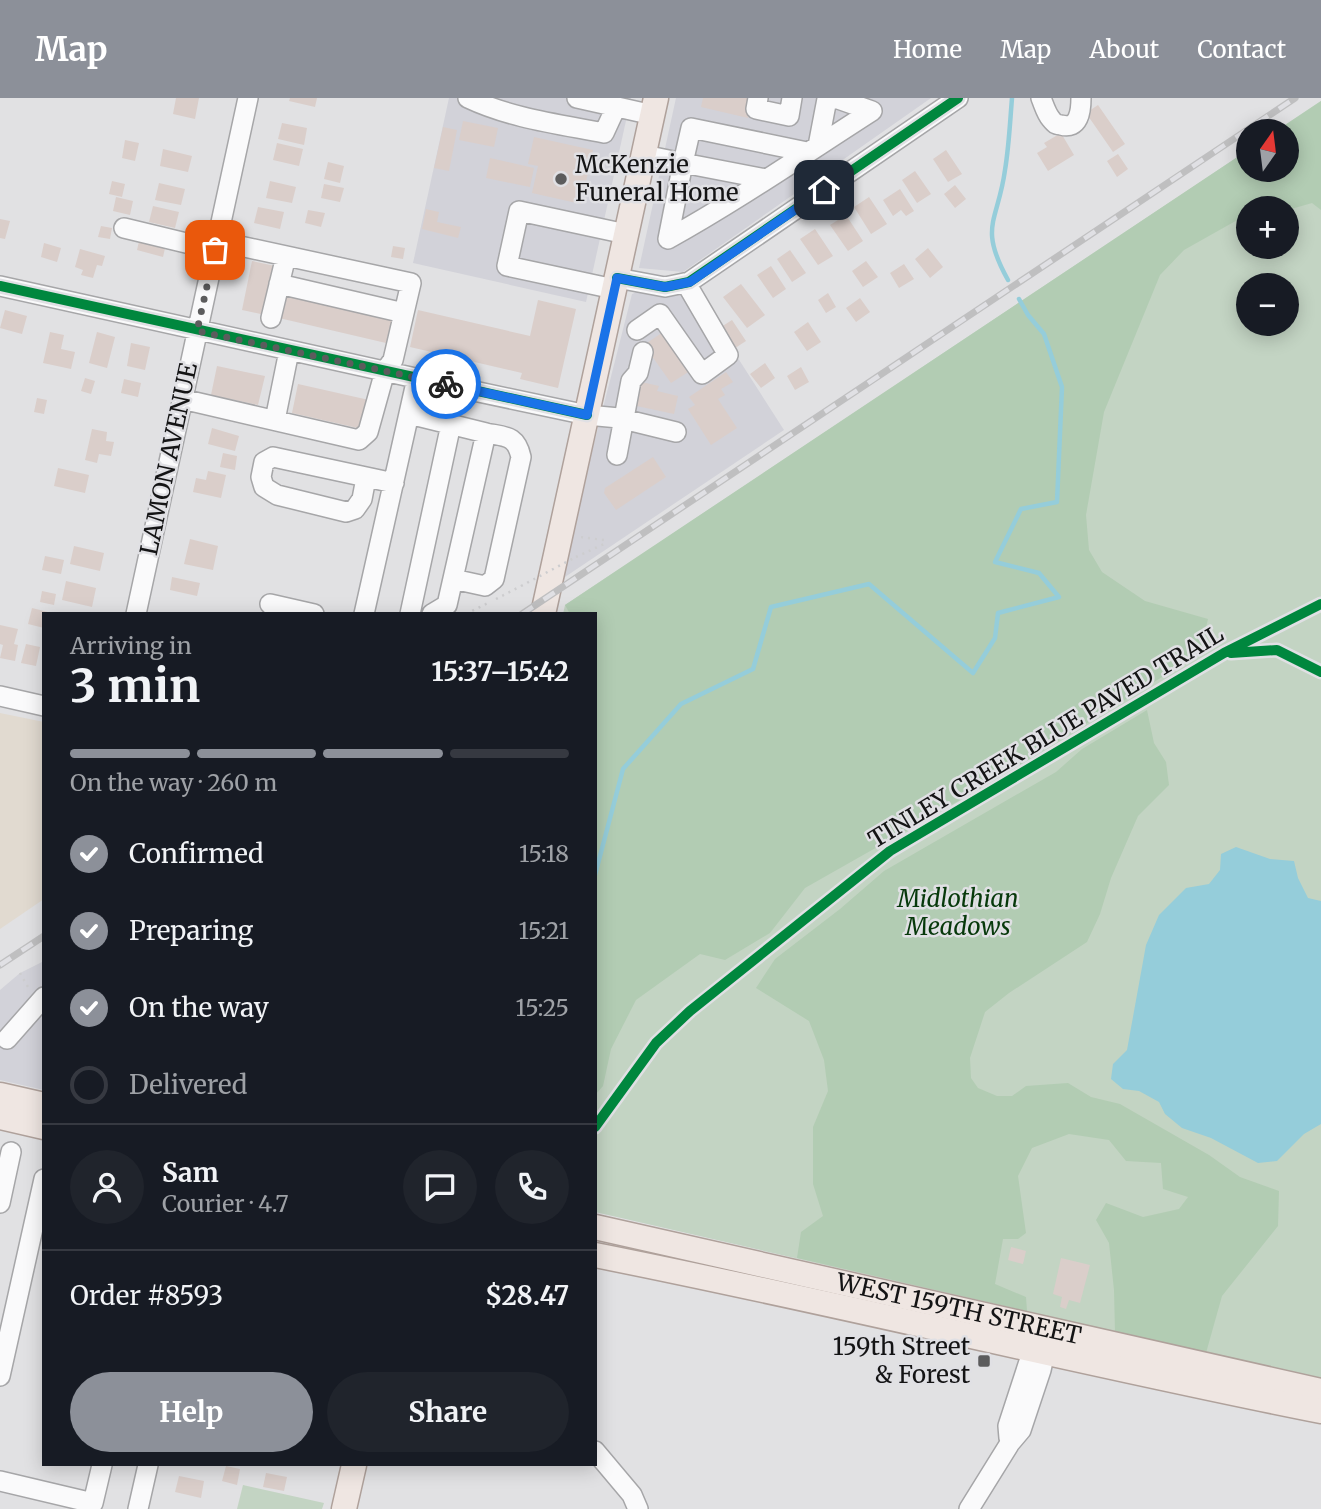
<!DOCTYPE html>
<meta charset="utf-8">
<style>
body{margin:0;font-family:Merriweather,serif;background:#20242c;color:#f1f3f6;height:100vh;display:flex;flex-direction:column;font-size:26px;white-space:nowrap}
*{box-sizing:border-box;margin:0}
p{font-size:23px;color:#9ea1a6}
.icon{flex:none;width:38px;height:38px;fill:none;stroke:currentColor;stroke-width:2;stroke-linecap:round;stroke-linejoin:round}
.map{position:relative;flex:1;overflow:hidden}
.panel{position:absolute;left:42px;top:514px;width:555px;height:854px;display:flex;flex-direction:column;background:#171b24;border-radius:0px;box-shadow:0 4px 18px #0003}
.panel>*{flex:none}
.needle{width:46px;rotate:14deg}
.controls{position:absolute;left:1236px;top:21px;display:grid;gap:14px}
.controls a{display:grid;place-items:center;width:63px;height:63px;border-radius:50%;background:#171b24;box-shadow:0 4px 18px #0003;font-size:35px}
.pin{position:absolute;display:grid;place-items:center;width:60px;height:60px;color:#fff;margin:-30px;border-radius:14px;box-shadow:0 4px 10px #0006}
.courier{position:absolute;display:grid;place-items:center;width:70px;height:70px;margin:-35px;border:5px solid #1a73e8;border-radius:50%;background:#fff;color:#222;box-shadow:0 2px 9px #0007}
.head em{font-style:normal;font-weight:700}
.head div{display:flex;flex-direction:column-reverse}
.head{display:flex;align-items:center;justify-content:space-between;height:119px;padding:0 28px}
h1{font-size:46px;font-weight:700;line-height:52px}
.bar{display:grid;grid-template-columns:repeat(4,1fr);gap:10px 7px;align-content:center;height:84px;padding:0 28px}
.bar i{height:9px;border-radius:5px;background:#363941}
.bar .on{background:#8c9099}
.bar p{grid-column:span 4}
.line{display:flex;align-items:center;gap:18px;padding:0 28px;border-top:2px solid #363941}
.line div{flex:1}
.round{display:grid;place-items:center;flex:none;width:74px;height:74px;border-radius:37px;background:#20242c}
ol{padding:0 28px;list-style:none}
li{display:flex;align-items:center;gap:21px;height:77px}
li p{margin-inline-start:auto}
li .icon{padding:7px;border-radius:50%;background:#8c9099;color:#fff;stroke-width:4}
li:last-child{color:#9ea1a6}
li i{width:38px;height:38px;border:4px solid #363941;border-radius:50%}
.primary-button{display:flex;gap:14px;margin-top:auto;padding:14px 28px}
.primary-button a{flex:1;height:80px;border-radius:42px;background:#8c9099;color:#fff;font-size:28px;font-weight:700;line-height:80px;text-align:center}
.primary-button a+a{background:#20242c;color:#f1f3f6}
header{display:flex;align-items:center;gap:42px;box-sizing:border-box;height:98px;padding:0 35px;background:#8c9099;color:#fff}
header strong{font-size:33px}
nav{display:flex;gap:38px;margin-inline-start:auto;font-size:24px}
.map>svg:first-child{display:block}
.built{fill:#d2d2d9}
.industrial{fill:#e1dad0}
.green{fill:#c3d4c3;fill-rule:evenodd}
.forest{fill:#b2ccb3}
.water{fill:#95cdda}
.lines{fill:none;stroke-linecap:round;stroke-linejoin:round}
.stream{stroke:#95cdda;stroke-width:4.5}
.building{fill:#daceca}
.minor-casing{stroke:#a6a6a8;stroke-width:22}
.major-casing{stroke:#afa19b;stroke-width:27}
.path{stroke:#cdcdcf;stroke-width:2.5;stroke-dasharray:2 5;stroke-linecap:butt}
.minor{stroke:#fafafb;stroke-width:19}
.major{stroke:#efe6e2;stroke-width:24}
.rail-casing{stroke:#bfbfc0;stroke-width:7}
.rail{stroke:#e0e0e4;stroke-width:4.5;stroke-dasharray:13;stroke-linecap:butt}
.path-bridge{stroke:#cdcdcf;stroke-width:2.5;stroke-dasharray:2 5;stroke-linecap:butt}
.cycleway-casing{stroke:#e0e0e4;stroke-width:15}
.cycleway{stroke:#00873e;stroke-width:10}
.done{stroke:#5c5c5d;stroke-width:7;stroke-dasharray:0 12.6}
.route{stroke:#1a73e8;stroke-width:9}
.poi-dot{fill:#5c5c5d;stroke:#e0e0e4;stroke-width:2.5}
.labels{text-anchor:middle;stroke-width:5;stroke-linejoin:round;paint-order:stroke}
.poi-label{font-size:24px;fill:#141415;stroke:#e0e0e4;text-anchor:start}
.street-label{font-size:24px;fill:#141415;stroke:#e0e0e4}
.park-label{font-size:24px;font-style:italic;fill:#07390b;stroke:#e0e0e4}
</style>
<header>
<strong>Map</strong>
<nav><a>Home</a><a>Map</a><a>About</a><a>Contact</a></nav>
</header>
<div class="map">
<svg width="1321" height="1411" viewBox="0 0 1321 1411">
<rect width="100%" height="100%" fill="#e1e1e3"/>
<path class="built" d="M449,0H631L586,204L413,165Z
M676,0H931L683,174L639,170Z
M693,190L784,332L559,483L632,196L644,191Z
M44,863V992L0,982V892L20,875Z"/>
<path class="industrial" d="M0,615L44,624V801L0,831Z"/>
<path class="green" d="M1321,3V1281L595,1114V516H563L565,507L1248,52V72H1286V33H1276ZM1248,110H1286V149H1248ZM1248,187H1286V226H1248Z
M243,1387L324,1405L322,1411H237Z"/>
<path class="forest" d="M1321,3V112L1312,105L1291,111L1276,100L1257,110H1248V116L1184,152L1160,177L1104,314L1086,417L1089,452L1102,474L1145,503L1208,521L1202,546L1167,576L983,689L805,790L770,835L725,862L700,856L636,902L611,951L603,988L595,997V516H570L565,507L1248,52V72H1286V33H1276Z
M1147,612L1154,645L1166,664L1169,687L1138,718L1111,780L1100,816L1087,844L1009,895L985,914L970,960L971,980L978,990L997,998H1012L1026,988L1068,985L1091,999L1120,1006L1209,1057L1240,1079L1279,1093L1278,1128L1222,1198L1206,1255L1115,1234L1114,1192L1109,1145L1096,1122L1106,1105L1143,1119L1179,1111L1188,1099L1163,1091L1161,1065L1126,1063L1109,1042L1069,1036L1032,1050L1018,1078L1026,1135L1018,1141H1003L995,1186L1026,1199L1027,1213L797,1160L801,1134L823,1118L813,1086V1029L828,993L824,962L809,923L756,890L775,861L840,811L884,773L1056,674L1082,651Z"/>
<path class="water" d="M1236,749L1270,761L1294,763L1298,780L1308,800L1321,803V1026L1304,1036L1277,1063L1258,1065L1211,1040L1182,1030L1165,1016L1159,1004L1139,993L1123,991L1111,981L1113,966L1127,952L1146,847L1159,817L1186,790L1209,786L1220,772L1221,756Z"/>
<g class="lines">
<path class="stream" d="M1008,182C978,128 998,124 1005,72C1009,48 1010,24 1012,0
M595,777L623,671L681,606L753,571L771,509L869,486L973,575L995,540L998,515L1059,499L1039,475L995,464L1021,411L1057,404L1062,289L1044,236L1028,217L1019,201"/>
</g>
<path class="building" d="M176,0H199L195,21L173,16Z
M290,0H317L315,9L289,3Z
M703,0H752L748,20L701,9Z
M1098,7L1125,46L1113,54L1086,15Z
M463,23L498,30L494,49L459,42Z
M282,25L307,30L304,47L278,41Z
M443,29L457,32L449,73L434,70Z
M1061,35L1074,57L1048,73L1037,55L1047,49L1044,45Z
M534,39L593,52L581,106L532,95L538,68L528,66Z
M125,42L139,45L135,63L122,60Z
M277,45L303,51L299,68L273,62Z
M163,51L192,58L188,74L160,68Z
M946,52L962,76L948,84L933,61Z
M1118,56L1128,71L1117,79L1107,63Z
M490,60L534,70L530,89L486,80Z
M328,64L344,68L340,85L324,81Z
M915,73L931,96L917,105L902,82Z
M112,83L125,86L122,99L109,96Z
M270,83L296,89L292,105L266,100Z
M159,85L185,91L181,107L155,102Z
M324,86L344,90L340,104L321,100Z
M955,87L966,101L955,110L944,96Z
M900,91L914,113L906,118L901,112L893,118L883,102Z
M116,99L133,103L130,117L113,113Z
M869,99L887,126L871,136L854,109Z
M153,108L179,114L175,130L149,124Z
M258,109L284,114L280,131L254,125Z
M426,111L439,114L437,124L461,129L458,140L422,131Z
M308,112L325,115L321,129L305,125Z
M846,117L863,143L848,153L830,127Z
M0,121L10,123L5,141L0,140Z
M101,128L112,130L110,141L98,139Z
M815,131L833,158L818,167L800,141Z
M140,139L166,146L163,159L137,152Z
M44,145L61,150L57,164L41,159Z
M393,148L405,150L403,161L391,159Z
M928,150L943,169L930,180L915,161Z
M80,151L105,158L102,168L97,167L93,180L81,177L83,172L75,169Z
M790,152L806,175L792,184L777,161Z
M252,163L275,168L265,217L242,212Z
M866,163L878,179L863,189L852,173Z
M904,166L914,181L899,190L890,175Z
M771,168L786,191L773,200L757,177Z
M741,186L765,217L747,230L723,199Z
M828,195L836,209L826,215L818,202Z
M284,198L392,222L386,245L279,220Z
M860,200L870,214L856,224L846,210Z
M538,202L576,211L558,290L520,281L522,275L410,249L418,212L530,238Z
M5,212L27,218L22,236L0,230Z
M732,222L746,243L729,254L715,233Z
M808,224L821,244L807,253L794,234Z
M666,232L693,271L671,285L644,247Z
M50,234L64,237L61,251L75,254L71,271L43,265Z
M97,234L115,239L107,270L89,265Z
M131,245L150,249L145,272L127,268Z
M765,265L775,280L761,290L750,276Z
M217,268L265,278L258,307L211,297Z
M801,269L809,284L795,292L787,278Z
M726,274L733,284L721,291L725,297L718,301L737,330L711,347L688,311L695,307L689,299Z
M85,280L95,283L91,296L81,293Z
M124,281L141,285L138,299L121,295Z
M637,283L659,288L657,293L678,298L674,316L632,307Z
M298,286L369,302L362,331L292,315Z
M37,300L47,302L44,316L34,314Z
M212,330L239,338L235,353L208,346Z
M92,331L107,334L106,343L114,344L111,358L99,356L97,365L85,362Z
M223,355L237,358L235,372L220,369Z
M653,359L666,379L616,412L604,395L605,390Z
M58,370L89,377L85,395L54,388Z
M208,373L226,377L221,400L193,394L196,380L206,382Z
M190,441L218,448L213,472L184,466Z
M74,448L104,455L100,473L70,466Z
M45,458L64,462L61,476L42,472Z
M172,479L200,485L197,498L170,492Z
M66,483L96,490L92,509L62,502Z
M42,493L56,496L54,507L40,504Z
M32,510L48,514V516H44V530L28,526Z
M0,527L18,531L14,546L18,547L15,563L0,560L3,547L0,546Z
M26,546L40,549L36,568L21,565Z
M1011,1149L1026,1153L1023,1166L1008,1162Z
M1061,1160L1090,1167L1080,1205L1069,1202L1066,1211L1060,1209L1062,1199L1053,1196Z
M226,1368L240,1371L237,1387L222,1383Z
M266,1375L287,1379L284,1393L263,1389Z
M179,1378L204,1383L201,1400L175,1394Z"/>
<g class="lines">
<defs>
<path id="minor" d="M468,0C510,20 558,26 604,35L616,9
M577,0L653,17
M758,0L756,11L789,18L792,0
M1041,0C1044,7 1046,15 1051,21C1055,26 1055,26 1061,27C1079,32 1081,13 1081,0
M644,57L683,65L668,141C738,102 805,56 872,13L838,1H827L818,48
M766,81L683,65L691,30L807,54
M124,130L215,152
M617,180L665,189L689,184L958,0
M279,186L404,215
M0,188L474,293L587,317L619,320L676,334
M614,191L507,168L519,113L626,136
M271,220L286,158
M637,232L660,216L702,276L728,257L686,185
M182,301L359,342L368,334L385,273L393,262L411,185L217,143
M409,316L486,335L447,507L432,516
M275,322L289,253
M617,357L631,283L638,275L643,254
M366,380L362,401L355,411L346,414L277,397L264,389L261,379L264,364L273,359L394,385
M453,481L485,488L494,481L521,359C516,337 506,339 486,335
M270,506L314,516
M136,516L248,0
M364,516L417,280
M410,516L451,326
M0,598L44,608
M7,941L44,899
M0,1105L11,1054
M0,1278L44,1081
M1009,1340L1008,1328L1037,1239
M595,1353L632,1397L638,1411
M0,1383L93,1405L102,1367
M138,1411L148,1367
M969,1411L1010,1345L1021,1332L1041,1272L1045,1254L1043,1243"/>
<g id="major">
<path d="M543,516L656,0"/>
<path d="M0,997L44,1007"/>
<path d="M0,1019L44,1029"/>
<path id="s1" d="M595,1129L1321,1293"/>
<path d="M595,1157C838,1205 1078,1265 1321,1313"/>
<path d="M344,1411L354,1367"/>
</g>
</defs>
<use href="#minor" class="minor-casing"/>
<use href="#major" class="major-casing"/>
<path class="path" d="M576,459L604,446V442L580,439
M496,501L521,488
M466,516L490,504
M20,875L29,891"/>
<use href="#minor" class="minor"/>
<use href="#major" class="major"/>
<defs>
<path id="rail" d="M522,516L1295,0
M0,867L44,838"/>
</defs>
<use href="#rail" class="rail-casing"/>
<use href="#rail" class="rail"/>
<path class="path-bridge" d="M521,488L576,459"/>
<defs>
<path id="cycleway" d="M617,180L665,189L689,184L958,0
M0,188L587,317
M1231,555L1277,552L1321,574
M595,1029L656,945L690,913L890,753L1224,555L1321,506"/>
</defs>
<use href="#cycleway" class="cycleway-casing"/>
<use href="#cycleway" class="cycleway"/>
</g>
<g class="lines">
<path class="done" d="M215,152L197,233L446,286"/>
<path class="route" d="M446,286L587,317L617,180L665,189L690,184L824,92"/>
</g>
<g class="poi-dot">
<circle cx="561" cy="81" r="7"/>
<rect x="977" y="1256" width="14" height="14" rx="3.5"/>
</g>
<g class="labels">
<g class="poi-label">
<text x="575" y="75">McKenzie<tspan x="575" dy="28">Funeral Home</tspan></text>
<text x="970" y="1257" text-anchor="end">159th Street<tspan x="970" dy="28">&amp; Forest</tspan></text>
</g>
<g class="street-label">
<text transform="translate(169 361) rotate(-78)" y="8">LAMON AVENUE</text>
<text transform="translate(1046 639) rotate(-31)" y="8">TINLEY CREEK BLUE PAVED TRAIL</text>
<text dy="8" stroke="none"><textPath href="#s1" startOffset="373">WEST 159TH STREET</textPath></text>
</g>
<g class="park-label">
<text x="958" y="809">Midlothian<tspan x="958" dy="28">Meadows</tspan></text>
</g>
</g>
</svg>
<div class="controls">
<a><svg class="needle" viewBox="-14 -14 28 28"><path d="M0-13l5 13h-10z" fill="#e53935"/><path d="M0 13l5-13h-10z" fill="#9ea1a6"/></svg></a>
<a>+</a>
<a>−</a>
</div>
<div class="pin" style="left:215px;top:152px;background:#ea580c"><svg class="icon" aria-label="bag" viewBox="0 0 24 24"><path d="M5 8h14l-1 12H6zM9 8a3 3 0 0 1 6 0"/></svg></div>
<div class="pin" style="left:824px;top:92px;background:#1f2937"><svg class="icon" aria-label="home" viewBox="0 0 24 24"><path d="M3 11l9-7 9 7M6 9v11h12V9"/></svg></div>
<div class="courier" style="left:446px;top:286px"><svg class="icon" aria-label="bike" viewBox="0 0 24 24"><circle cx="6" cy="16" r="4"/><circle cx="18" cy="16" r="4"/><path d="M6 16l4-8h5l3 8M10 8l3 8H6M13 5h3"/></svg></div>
<section class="panel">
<div class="head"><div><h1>3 min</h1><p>Arriving in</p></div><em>15:37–15:42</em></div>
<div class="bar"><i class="on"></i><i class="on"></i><i class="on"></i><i></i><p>On the way · 260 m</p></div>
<ol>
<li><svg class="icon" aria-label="check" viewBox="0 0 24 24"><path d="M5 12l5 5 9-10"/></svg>Confirmed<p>15:18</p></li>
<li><svg class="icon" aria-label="check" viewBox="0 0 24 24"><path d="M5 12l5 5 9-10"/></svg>Preparing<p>15:21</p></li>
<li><svg class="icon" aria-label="check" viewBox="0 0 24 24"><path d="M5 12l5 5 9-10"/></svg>On the way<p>15:25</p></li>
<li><i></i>Delivered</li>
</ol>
<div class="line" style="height:126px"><a class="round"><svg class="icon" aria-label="person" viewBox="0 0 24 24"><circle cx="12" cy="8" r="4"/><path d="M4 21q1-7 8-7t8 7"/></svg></a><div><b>Sam</b><p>Courier · 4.7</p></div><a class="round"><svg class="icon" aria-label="chat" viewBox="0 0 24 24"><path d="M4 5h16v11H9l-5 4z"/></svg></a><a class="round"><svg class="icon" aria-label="phone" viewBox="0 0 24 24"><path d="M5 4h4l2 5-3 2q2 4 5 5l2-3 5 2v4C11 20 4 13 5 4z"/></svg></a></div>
<div class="line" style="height:91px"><div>Order #8593</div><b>$28.47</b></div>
<div class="primary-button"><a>Help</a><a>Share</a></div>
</section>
</div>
